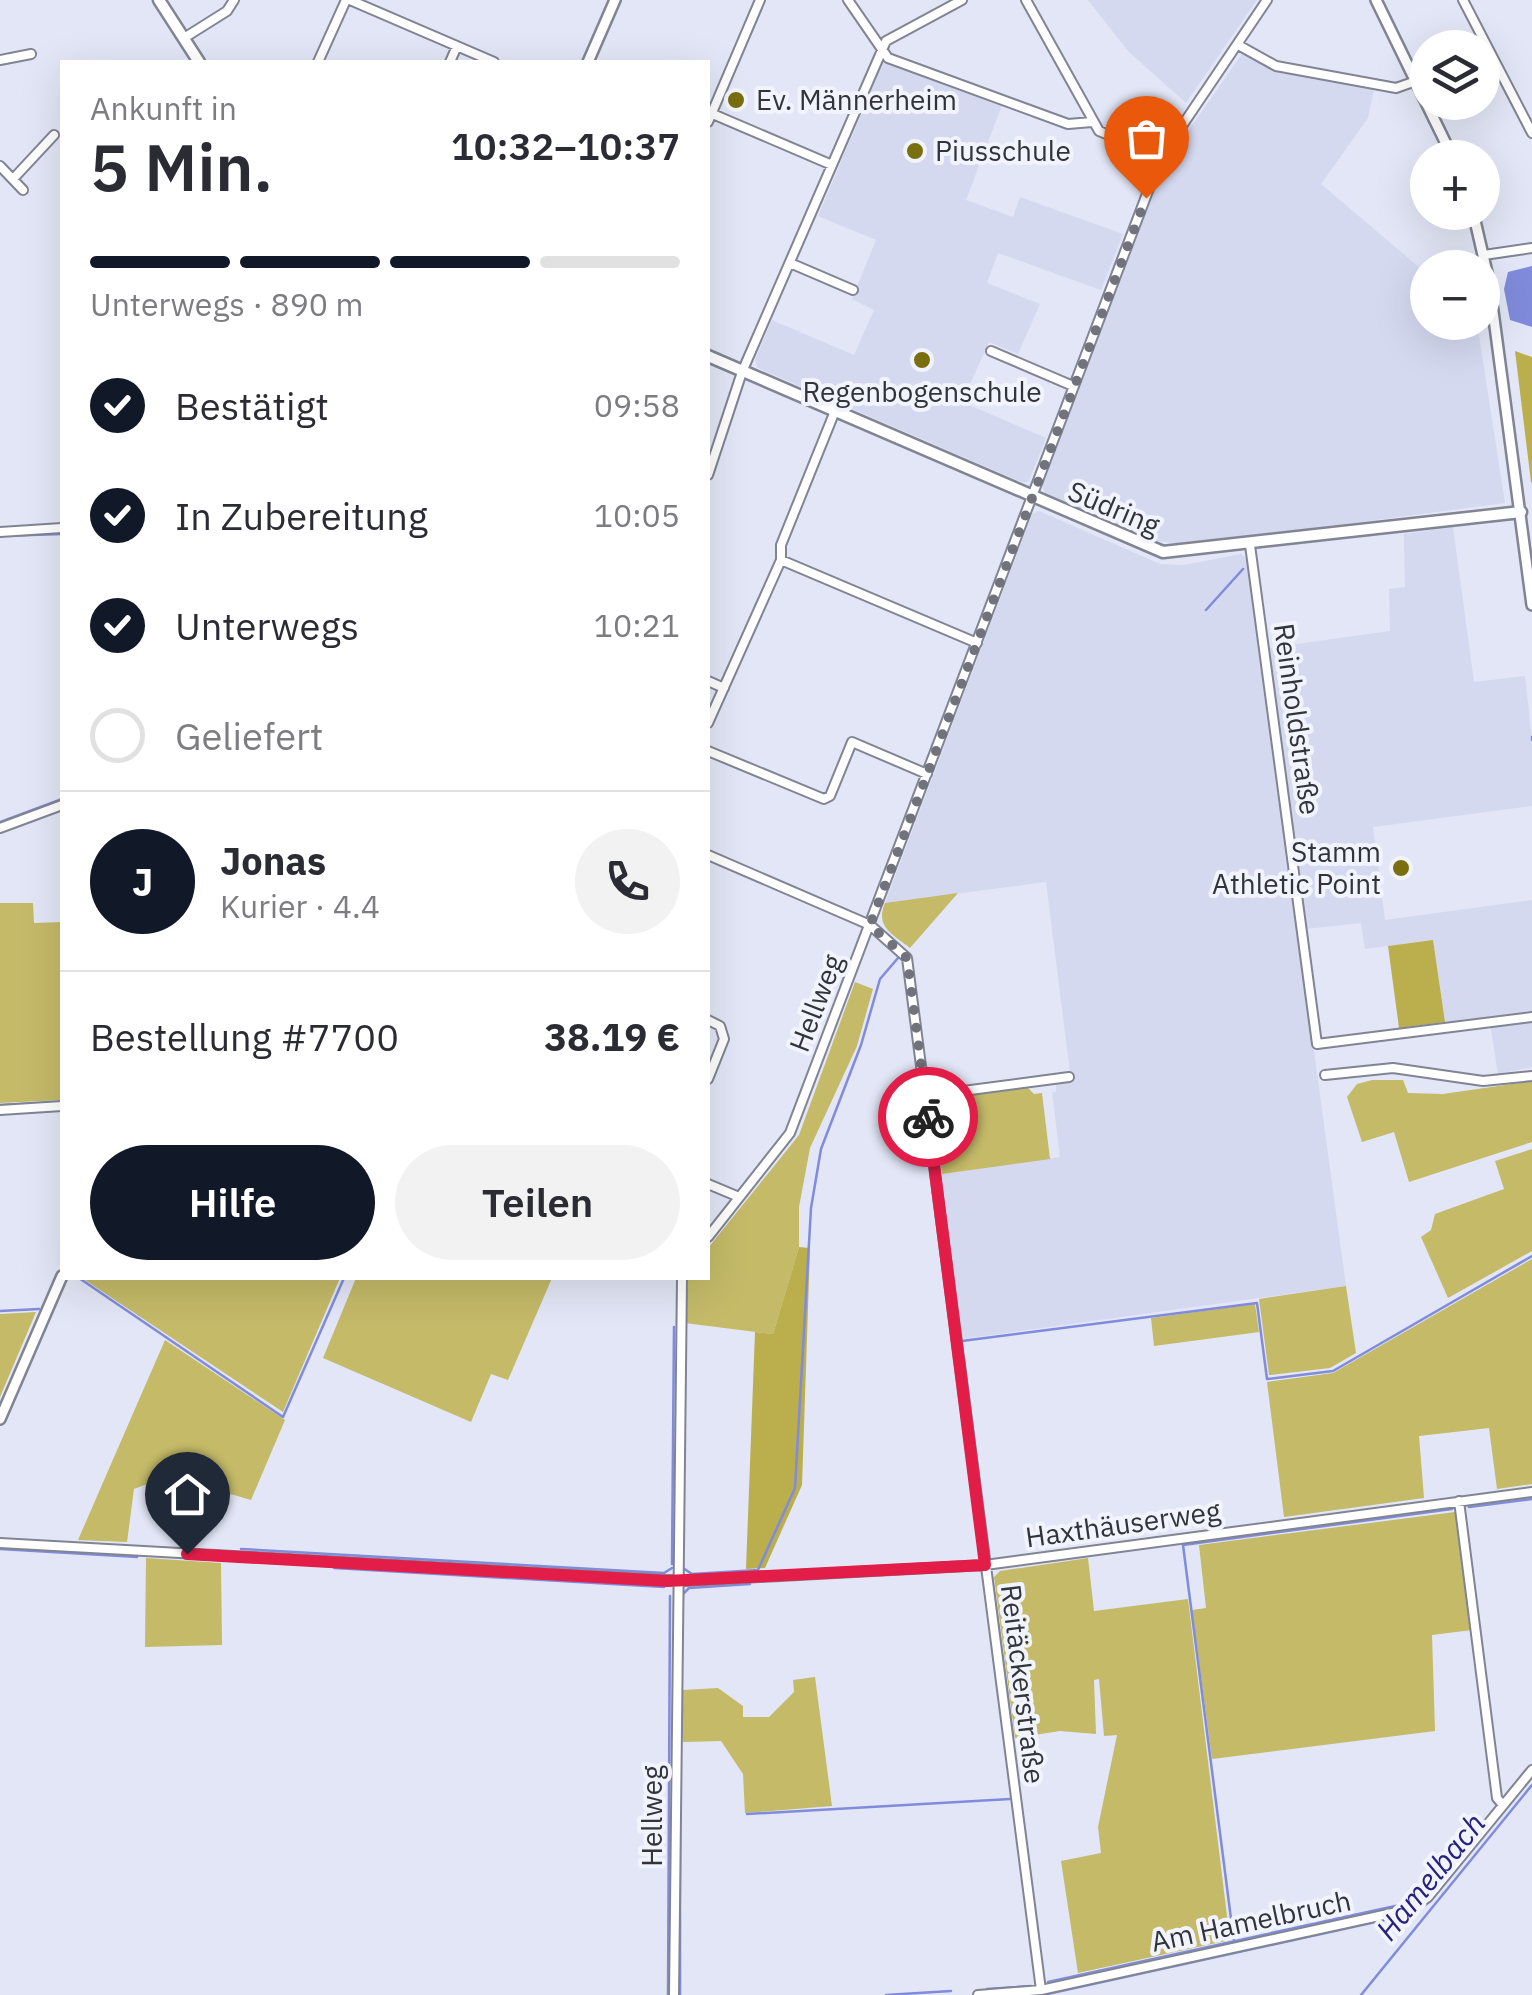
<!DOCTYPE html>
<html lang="de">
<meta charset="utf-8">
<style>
body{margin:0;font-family:"IBM Plex Sans",sans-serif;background:#f2f2f3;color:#2b2b33;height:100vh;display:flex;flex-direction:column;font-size:38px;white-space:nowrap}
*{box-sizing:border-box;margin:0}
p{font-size:32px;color:#7c7c81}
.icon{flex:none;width:55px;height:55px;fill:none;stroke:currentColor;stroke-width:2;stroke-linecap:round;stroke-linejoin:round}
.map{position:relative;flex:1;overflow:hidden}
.side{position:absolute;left:60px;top:60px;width:650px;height:1220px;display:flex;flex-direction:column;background:#fff;border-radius:0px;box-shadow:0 10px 40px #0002}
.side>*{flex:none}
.fabs{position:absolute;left:1410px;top:30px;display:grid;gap:20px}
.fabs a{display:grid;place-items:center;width:90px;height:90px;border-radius:50%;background:#fff;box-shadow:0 10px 40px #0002;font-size:50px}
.pin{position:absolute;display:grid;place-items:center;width:85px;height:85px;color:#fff;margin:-102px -42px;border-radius:50% 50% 50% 0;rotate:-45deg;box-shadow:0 0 10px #0007}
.pin .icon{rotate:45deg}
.courier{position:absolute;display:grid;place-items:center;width:100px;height:100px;margin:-50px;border:8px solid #e11d48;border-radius:50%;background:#fff;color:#222;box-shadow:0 2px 12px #0007}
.head em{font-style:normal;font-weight:600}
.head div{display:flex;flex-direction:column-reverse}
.head{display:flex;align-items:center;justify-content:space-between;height:170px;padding:0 30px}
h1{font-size:65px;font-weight:600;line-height:75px}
.bar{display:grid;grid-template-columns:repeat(4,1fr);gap:15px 10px;align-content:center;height:120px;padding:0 30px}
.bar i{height:12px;border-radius:8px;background:#e1e1e2}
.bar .selected{background:#111827}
.bar p{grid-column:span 4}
.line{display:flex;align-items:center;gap:25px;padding:0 30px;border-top:2px solid #e1e1e2}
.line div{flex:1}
.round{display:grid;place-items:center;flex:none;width:105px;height:105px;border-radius:52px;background:#f2f2f3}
ol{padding:0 30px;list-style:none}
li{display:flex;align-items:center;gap:30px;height:110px}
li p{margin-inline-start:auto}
li .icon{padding:10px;border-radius:50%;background:#111827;color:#fff;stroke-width:4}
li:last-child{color:#7c7c81}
li i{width:55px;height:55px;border:5px solid #e1e1e2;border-radius:50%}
.primary-button{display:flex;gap:20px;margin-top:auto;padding:20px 30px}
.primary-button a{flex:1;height:115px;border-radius:60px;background:#111827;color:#fff;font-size:40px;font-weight:600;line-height:115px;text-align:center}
.primary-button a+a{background:#f2f2f3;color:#2b2b33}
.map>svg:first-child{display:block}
.built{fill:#d4d9f0}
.green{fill:#c4ba68}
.forest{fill:#bbae4c}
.water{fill:#808bdc}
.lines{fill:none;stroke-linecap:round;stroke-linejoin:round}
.stream{stroke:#808bdc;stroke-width:2.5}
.minor-casing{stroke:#818492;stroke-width:12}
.tertiary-casing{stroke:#818492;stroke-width:14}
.secondary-casing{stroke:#818492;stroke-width:15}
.minor{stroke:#fff;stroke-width:8}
.tertiary{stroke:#fff;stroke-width:9}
.secondary{stroke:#fff;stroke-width:10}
.done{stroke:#70727c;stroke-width:10;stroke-dasharray:0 18}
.route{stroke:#e11d48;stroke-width:12}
.poi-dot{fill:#7a6f0e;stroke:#f1f3fd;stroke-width:4}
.labels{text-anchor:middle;stroke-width:8;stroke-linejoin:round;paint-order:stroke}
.poi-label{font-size:28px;fill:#33343b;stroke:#f1f3fd;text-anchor:start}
.street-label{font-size:28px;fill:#33343b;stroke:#f1f3fd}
.water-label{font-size:30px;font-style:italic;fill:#27217e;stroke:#f1f3fd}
</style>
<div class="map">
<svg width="1532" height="1995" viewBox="0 0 1532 1995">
<rect width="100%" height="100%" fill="#e2e6f6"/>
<path class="built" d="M1088,0H1257L1186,103L1128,51Z
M1248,54L1275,69L1374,89L1368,118L1321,184L1427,274L1428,322L1477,323L1505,503L1186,545L1152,540L1045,494L1042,486L1164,166L1241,55Z
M884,61L1002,105L966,200L1013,217L1020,197L1123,234L1101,290L998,253L987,283L1040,304L1018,354L989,342L962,402L1046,438L1029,481L1024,483L758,368L755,360L772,320L854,355L874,310L852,299L876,240L818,216Z
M1039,511L1160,564L1184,565L1241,554L1247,559L1346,1286L962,1339L942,1174L1060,1157L1052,1092H1056V1083L1071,1080L1046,882L885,903L1032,514Z
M1453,527L1474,682L1525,676L1532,739V806L1373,827L1385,920L1532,900V1067L1498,1074L1489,1017L1445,1022L1433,940L1365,949L1361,923L1306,929L1269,648L1390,631L1389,589L1405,587L1404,534Z"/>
<path class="green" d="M958,893L910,948C892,934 875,927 885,903Z
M0,903H33L34,923L62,922V1100L0,1103Z
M855,982L873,989L857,1046L810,1148L799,1207V1247L773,1334L685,1323L688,1280L708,1278V1248L799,1135Z
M1372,1080H1403L1408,1093L1443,1094L1532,1081V1142L1409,1182L1394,1132L1362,1142L1347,1097L1357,1084Z
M1026,1086L1034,1094L1042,1093L1050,1159L942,1174L933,1106L939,1097Z
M1532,1149V1251L1448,1298L1421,1237L1431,1230L1435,1214L1504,1189L1495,1161Z
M1532,1259V1484L1497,1489L1489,1428L1419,1436L1424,1498L1284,1517L1267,1382L1333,1373Z
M82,1278H340L283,1412Z
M356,1278H552L508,1380L491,1374L471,1422L323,1358Z
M1346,1286L1356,1353L1330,1368L1269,1375L1259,1299Z
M1255,1304L1259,1332L1154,1346L1151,1318Z
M36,1312L0,1397V1314Z
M165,1340L285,1420L251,1500L210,1488L200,1498L155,1481L134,1489L127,1542L78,1540Z
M1455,1512L1472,1630L1432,1635L1435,1731L1212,1759L1192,1610L1206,1608L1199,1545Z
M146,1558L221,1563L222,1645L145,1647Z
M1088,1558L1094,1611L1188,1599L1230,1940L1078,1973L1061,1861L1101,1853L1098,1827L1117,1735L1104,1736L1099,1679L1094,1680L1096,1734L1060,1731L1015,1738L994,1577L1000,1571Z
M815,1677L832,1806L745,1813L743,1774L721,1741L683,1742V1690L718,1688L743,1706V1717H769L794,1692L793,1680Z"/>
<path class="forest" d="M1515,351L1532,357V483L1531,482Z
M1433,940L1445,1022L1399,1028L1388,946Z
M799,1247L810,1248L802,1485L765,1568L746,1569L755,1332L773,1334Z"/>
<path class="water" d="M1532,266V327L1510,320L1504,289L1508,272Z"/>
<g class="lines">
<path class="stream" d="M0,536L62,534
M1206,610L1243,569
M1532,737V740
M0,822L62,799
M0,1105L62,1102
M79,1278L283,1417L344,1278
M0,1311L39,1309
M962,1341L1257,1303L1267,1379L1333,1371L1532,1256
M964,1359L980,1486
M1469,1507L1532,1499
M0,1549L137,1557
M241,1549L664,1573L672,1568
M672,1564L674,1327
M334,1568L664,1587
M683,1568L692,1574L758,1570L795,1488L811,1208L821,1149L861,1045L880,979L898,958
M992,1577L1013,1737
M682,1632L683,1594L689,1588L750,1584
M681,1740L682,1707
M747,1814L1010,1799
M1234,1942L1183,1545L1452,1509
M1048,1982L1418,1901
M987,1989L1031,1986
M668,1995L670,1596
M680,1995V1822
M886,1995L951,1991
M1043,1995L1412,1914
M1361,1995L1532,1785"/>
<defs>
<path id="minor" d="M350,0L494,62
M848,0L888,58L1068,124L1092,122
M1026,0L1099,131L1161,157
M1463,0L1532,133
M184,38L227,11L234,0
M1240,46L1276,66L1396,88L1416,81
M0,60L31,54
M318,62L346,0
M450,62L457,46
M708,112L832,165
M708,122L760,0
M0,166L23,190
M13,179L54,135
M1484,255L1532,248
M790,263L853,290
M991,351L1073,386
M708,475L742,372L886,41L962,0
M0,532L62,528
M1250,545L1317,1044L1532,1017
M781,560L977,643
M708,681L724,688
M708,723L781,560V545L835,411
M708,751L824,799L830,796L852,742L927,774
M0,828L62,805
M708,855L870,925L907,958L1041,1990
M708,1020L720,1026L724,1039L708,1079
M1325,1075L1393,1068L1483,1081L1532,1076
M925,1096L1069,1077
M0,1110L62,1106
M708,1184L739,1197
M708,1237L790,1133L1161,157L1267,0
M1459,1501L1497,1798L1503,1805
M0,1543L686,1581L985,1565L1532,1492
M674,1995L682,1278
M978,1995L1041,1990L1411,1909L1428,1897L1532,1770"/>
<path id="tertiary" d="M1376,0L1453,158
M588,62L615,0
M1473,212L1489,281L1532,605
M0,1419L62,1276"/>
<path id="secondary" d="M159,0L199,62
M708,356L1163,552L1521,512"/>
</defs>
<use href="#minor" class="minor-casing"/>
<use href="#tertiary" class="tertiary-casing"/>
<use href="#secondary" class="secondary-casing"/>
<use href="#minor" class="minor"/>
<use href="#tertiary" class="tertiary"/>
<use href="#secondary" class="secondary"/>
</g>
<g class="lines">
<path class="done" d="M928,1117L907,958L870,925L1146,198"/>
<path class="route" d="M187,1554L667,1581L985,1565L928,1117"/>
</g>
<g class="poi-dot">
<circle cx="736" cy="100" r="10"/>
<circle cx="915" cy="151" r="10"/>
<circle cx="922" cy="360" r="10"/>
<circle cx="1401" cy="868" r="10"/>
</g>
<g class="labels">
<g class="poi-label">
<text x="756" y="110">Ev. Männerheim</text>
<text x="935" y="161">Piusschule</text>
<text x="922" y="402" text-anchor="middle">Regenbogenschule</text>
<text x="1381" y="862" text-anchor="end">Stamm<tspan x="1381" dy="32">Athletic Point</tspan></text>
</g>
<g class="street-label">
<text transform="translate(1114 508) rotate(23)" y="10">Südring</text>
<text transform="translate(1297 719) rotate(82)" y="10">Reinholdstraße</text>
<text transform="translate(816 1003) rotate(-69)" y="10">Hellweg</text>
<text transform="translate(1123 1524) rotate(-8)" y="10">Haxthäuserweg</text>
<text transform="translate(1023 1684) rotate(83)" y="10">Reitäckerstraße</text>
<text transform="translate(652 1816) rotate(-90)" y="10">Hellweg</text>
<text transform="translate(1251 1921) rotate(-12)" y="10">Am Hamelbruch</text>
</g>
<g class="water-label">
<text transform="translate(1431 1877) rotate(-51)" y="10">Hamelbach</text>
</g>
</g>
</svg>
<div class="fabs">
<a><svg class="icon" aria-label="layers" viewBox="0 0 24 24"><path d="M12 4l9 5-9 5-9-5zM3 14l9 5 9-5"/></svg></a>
<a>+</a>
<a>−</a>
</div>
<div class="pin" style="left:1146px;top:198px;background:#ea580c"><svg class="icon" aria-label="bag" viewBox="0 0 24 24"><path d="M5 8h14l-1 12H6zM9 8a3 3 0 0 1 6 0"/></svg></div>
<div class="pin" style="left:187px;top:1554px;background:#1f2937"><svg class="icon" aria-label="home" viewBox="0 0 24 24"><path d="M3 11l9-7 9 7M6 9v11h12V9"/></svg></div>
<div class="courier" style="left:928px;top:1117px"><svg class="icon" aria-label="bike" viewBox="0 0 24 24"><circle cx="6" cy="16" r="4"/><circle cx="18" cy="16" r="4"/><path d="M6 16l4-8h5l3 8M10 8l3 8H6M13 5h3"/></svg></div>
<section class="side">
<div class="head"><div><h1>5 Min.</h1><p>Ankunft in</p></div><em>10:32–10:37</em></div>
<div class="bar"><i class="selected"></i><i class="selected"></i><i class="selected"></i><i></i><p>Unterwegs · 890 m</p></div>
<ol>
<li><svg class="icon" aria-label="check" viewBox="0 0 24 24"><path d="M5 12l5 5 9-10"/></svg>Bestätigt<p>09:58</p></li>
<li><svg class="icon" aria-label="check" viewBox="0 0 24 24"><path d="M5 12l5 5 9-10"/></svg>In Zubereitung<p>10:05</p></li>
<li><svg class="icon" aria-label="check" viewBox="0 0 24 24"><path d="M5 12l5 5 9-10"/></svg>Unterwegs<p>10:21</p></li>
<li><i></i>Geliefert</li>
</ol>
<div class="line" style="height:180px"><b class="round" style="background:#111827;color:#fff">J</b><div><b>Jonas</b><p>Kurier · 4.4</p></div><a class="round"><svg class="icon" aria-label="phone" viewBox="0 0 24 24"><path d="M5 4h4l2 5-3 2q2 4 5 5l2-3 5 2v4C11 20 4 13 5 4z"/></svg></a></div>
<div class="line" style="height:130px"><div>Bestellung #7700</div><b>38.19 €</b></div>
<div class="primary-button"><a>Hilfe</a><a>Teilen</a></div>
</section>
</div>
